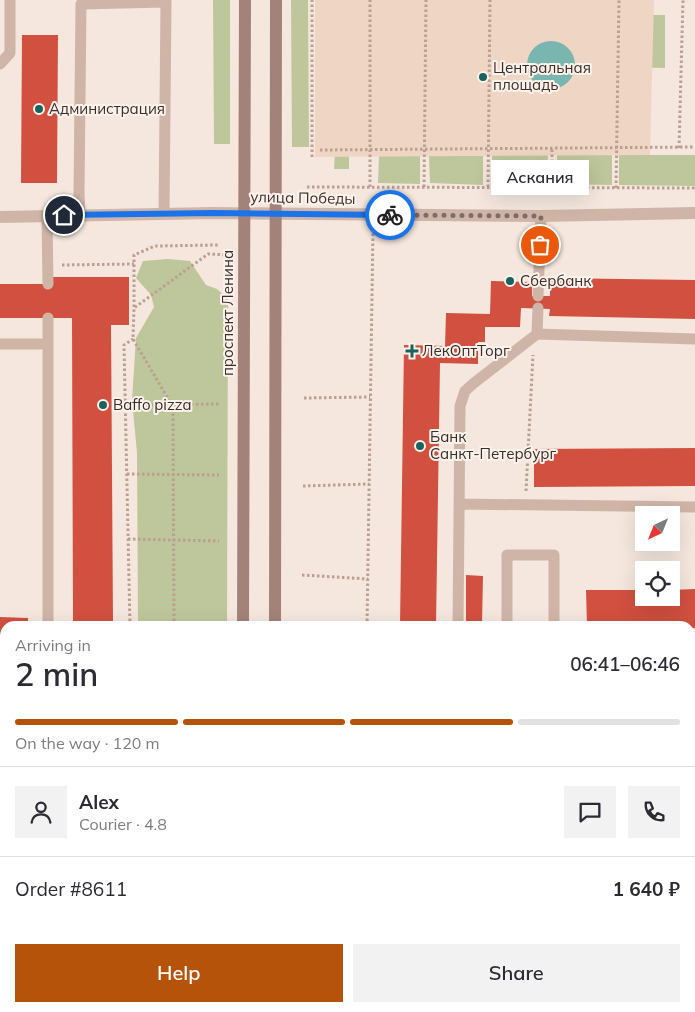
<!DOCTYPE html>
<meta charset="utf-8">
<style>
body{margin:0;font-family:Mulish,sans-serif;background:#f2f2f3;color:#2b2b33;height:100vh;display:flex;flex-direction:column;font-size:19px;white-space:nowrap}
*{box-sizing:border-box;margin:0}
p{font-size:16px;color:#7c7c81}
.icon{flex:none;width:28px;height:28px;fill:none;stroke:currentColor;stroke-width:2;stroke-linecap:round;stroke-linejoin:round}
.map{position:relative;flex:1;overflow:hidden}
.panel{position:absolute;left:0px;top:621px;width:695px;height:391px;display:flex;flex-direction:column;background:#fff;border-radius:15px 15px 0 0;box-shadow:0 5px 20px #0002}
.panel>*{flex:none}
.needle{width:32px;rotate:223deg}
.tools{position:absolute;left:635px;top:506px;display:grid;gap:10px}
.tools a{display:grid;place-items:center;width:45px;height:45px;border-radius:0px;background:#fff;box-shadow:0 5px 20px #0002;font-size:25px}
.pin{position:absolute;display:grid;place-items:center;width:42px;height:42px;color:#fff;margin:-21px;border:2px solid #fff;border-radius:50%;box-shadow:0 1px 5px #0007}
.courier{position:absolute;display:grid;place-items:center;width:50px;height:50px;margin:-25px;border:4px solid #1a73e8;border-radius:50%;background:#fff;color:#222;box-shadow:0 1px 6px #0007}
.bubble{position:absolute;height:35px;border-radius:0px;background:#fff;box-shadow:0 5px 20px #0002;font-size:16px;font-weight:600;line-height:35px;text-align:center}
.overview em{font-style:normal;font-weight:600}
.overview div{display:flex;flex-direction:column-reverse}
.overview{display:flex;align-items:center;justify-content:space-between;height:85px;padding:0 15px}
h1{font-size:32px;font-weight:600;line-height:38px}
.bar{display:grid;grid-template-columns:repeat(4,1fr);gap:8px 5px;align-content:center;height:60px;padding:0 15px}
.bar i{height:6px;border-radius:4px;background:#e1e1e2}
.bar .current{background:#b45309}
.bar p{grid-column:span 4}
.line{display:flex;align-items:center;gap:12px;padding:0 15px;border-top:1px solid #e1e1e2}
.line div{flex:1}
.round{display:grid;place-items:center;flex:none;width:52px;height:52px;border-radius:0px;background:#f2f2f3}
.button{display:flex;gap:10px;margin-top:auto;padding:10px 15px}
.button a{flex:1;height:58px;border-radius:0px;background:#b45309;color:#fff;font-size:20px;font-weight:600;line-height:58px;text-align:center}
.button a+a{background:#f2f2f3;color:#2b2b33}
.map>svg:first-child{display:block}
.green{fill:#bec69c}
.plaza{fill:#efd6c4}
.water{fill:#7ab6b0}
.building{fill:#d25040}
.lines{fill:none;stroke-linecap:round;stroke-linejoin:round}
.path{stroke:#bb9f92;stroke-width:3;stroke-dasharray:2.5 2.5;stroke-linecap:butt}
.service{stroke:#cfb5a8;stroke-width:11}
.minor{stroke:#cfb5a8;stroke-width:12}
.secondary{stroke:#a38379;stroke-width:12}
.done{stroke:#7c6d68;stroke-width:5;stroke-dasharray:0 9}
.route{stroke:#1a73e8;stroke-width:6}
.poi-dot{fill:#1a625d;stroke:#fcf2ec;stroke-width:2}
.labels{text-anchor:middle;stroke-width:4;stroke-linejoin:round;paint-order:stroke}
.poi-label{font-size:15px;fill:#3b2c29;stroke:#fcf2ec;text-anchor:start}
.street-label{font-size:15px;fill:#3b2c29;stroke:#fcf2ec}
</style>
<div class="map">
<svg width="695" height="1012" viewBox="0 0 695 1012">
<rect width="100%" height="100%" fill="#f5e7de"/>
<path class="green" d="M213,0H230V144H214Z
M291,0H308L309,147H292Z
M627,15H665V68L627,67Z
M335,152H349V169H334Z
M492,155H548L547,185L492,184Z
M557,155H612V185L557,184Z
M619,155H695V186L619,185Z
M379,156H420V184L378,183Z
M429,156H483V185L430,183Z
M168,259L190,261L206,285L217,289L228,299L227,626H138L137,453L132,400L136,338L154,307L151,295L136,278L143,261Z"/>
<path class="plaza" d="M315,0H654L650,155L315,157Z"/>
<path class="water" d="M527 65a24 24 0 1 1 48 0a24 24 0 1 1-48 0Z"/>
<path class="building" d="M22,35H58L57,183H21Z
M53,277H129V325H111L113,621H73L72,318H0V284H53Z
M550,278L695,280V319L549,316L550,309L521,308L520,327H485V342H478V364L440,363L436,626H400L404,345L445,346L446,313L490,314L491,281L532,282V296H550Z
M695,448V486L534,487V449Z
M466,575L483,576L482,624H466Z
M695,589V628H690V626H587L586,590H644V598H671V590Z
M0,617L28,618V626H5V650H0Z
M0,772H5V1006H0Z
M690,838L695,843V870L690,865Z
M695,904V918L690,913V909Z
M482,1008H516V1012H482Z"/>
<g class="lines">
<path class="path" d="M679,148L683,0
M320,150L695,147
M312,157V0
M307,187L695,188
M370,187V0
M424,187L426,0
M488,187L490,0
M552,187V149
M616,188L619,0
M62,265L134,264
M134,307V255L155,246L218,245
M304,398L370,397
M126,405L219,404
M127,474L219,475
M303,486L369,484
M526,491L533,355
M128,539L219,541
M302,575L368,579
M130,626L124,345L133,339
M174,626L173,407L133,339L134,308L208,254L229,255
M367,626L373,229
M56,1010L59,1008
M173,1012V1008
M368,1012V1008
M536,1012V1008
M577,1012L581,1008"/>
<path class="service" d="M0,64L10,53V0
M80,215L79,193L81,4L166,2L164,214
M47,216L48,284
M538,296L541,216
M48,318V626
M537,334L695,339
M0,344H48
M459,504L695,507
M458,626L460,406L465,391L474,383L537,334L538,308
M507,626V555H554V626
M690,650H695
M0,671H5
M451,1012L452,1008"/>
<path class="minor" d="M0,217L213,213L541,216L695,213"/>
<path class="secondary" d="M243,626L245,0
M275,626L276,0
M242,1012V1008
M275,1012V1008"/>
</g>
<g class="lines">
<path class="done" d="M390,215L541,216L540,245"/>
<path class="route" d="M64,215L213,213L390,215"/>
</g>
<g class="poi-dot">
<circle cx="483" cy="77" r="5"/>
<circle cx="39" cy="109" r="5"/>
<circle cx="510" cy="281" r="5"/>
<path d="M409.5 343.5h5v5h5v5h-5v5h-5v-5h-5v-5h5z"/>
<circle cx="103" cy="405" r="5"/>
<circle cx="420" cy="446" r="5"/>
</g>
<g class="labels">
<g class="poi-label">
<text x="493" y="73">Центральная<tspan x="493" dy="17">площадь</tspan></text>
<text x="49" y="114">Администрация</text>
<text x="520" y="286">Сбербанк</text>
<text x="422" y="356">ЛекОптТорг</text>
<text x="113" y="410">Baffo pizza</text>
<text x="430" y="442">Банк<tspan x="430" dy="17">Санкт-Петербург</tspan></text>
</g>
<g class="street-label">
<text transform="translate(303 198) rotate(1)" y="5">улица Победы</text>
<text transform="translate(228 313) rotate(-90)" y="5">проспект Ленина</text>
</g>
</g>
</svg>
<div class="tools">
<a><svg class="needle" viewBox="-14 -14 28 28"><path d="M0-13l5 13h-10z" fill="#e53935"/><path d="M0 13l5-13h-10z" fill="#7c7c81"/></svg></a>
<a><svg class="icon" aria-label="locate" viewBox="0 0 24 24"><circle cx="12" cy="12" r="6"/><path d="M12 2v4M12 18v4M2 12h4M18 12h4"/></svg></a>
</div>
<div class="pin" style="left:540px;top:245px;background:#ea580c"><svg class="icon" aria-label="bag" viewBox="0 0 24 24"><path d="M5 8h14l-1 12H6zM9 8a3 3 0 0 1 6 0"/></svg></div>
<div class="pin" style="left:64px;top:215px;background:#1f2937"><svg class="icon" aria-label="home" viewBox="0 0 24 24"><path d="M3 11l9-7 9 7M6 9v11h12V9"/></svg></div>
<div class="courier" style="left:390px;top:215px"><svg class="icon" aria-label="bike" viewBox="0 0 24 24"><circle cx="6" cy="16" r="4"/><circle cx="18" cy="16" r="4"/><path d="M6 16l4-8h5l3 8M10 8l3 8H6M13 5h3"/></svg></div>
<div class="bubble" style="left:491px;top:160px;width:98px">Аскания</div>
<section class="panel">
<div class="overview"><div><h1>2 min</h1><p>Arriving in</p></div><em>06:41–06:46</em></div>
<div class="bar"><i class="current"></i><i class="current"></i><i class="current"></i><i></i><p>On the way · 120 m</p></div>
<div class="line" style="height:90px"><a class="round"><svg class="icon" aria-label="person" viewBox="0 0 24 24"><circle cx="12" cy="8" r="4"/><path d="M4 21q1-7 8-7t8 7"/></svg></a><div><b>Alex</b><p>Courier · 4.8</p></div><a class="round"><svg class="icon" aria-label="chat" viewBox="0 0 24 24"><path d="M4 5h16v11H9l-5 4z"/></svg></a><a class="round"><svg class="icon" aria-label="phone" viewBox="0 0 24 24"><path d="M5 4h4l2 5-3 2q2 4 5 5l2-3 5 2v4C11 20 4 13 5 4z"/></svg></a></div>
<div class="line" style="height:65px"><div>Order #8611</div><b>1 640 ₽</b></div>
<div class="button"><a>Help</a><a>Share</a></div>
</section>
</div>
